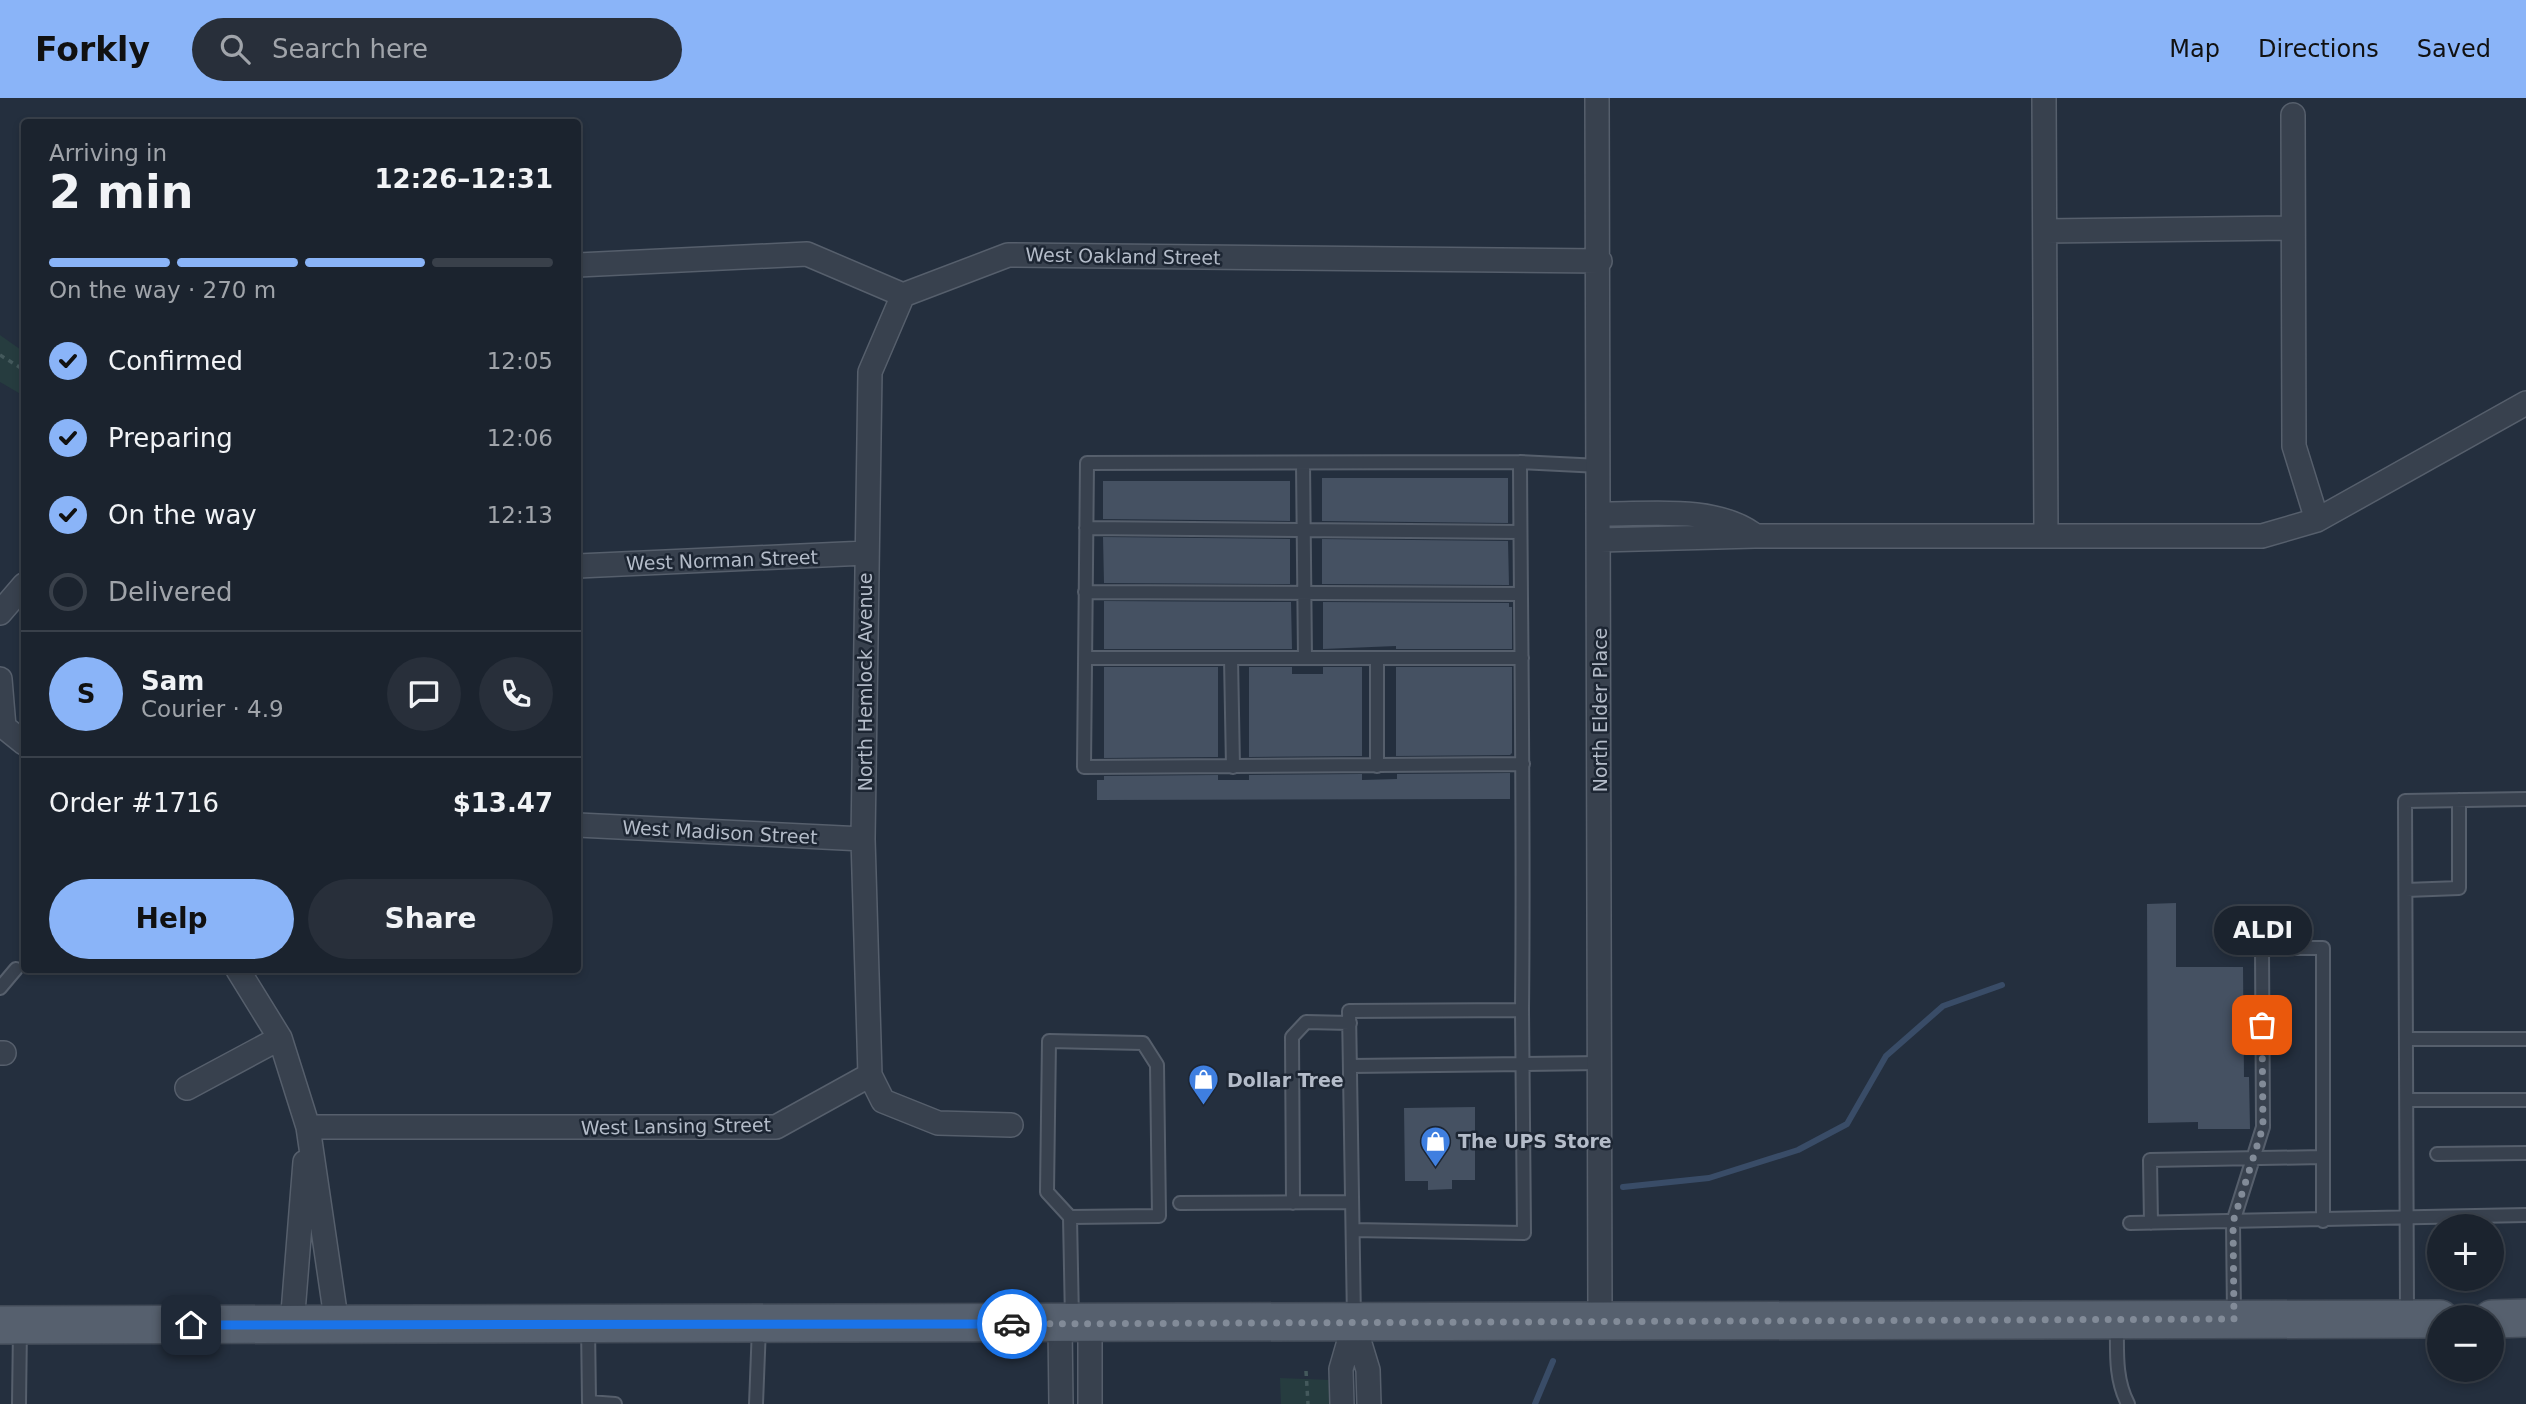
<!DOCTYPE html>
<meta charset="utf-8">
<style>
body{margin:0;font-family:"DejaVu Sans",sans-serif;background:#282f3a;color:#f1f3f6;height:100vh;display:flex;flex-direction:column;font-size:26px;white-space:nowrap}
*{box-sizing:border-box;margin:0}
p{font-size:23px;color:#a0a4aa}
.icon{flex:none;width:38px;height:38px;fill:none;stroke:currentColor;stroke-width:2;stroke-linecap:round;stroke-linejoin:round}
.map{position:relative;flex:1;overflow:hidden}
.drawer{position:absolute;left:21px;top:21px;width:560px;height:854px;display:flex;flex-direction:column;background:#1b232e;border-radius:7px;box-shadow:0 4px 10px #0003,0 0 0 2px #39404a}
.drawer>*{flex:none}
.fabs{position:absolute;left:2427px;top:1116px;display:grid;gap:14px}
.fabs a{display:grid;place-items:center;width:77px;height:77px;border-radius:50%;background:#1b232e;box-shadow:0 4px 10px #0003,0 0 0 2px #39404a;font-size:35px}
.pin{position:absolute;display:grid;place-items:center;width:60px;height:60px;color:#fff;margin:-30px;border-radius:14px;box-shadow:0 4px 10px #0006}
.courier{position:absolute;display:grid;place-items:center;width:70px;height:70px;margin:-35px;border:5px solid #1a73e8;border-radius:50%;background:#fff;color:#222;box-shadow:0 2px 9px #0007}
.bubble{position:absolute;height:49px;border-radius:24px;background:#1b232e;box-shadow:0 4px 10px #0003,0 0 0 2px #39404a;font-size:23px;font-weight:700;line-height:49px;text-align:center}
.overview em{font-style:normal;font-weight:700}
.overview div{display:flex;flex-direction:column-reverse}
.overview{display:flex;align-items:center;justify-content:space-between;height:119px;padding:0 28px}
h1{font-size:46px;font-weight:700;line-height:52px}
.bar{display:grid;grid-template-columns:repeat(4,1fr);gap:10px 7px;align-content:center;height:84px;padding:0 28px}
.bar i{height:9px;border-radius:5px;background:#39404a}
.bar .active{background:#8ab4f8}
.bar p{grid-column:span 4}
.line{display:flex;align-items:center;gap:18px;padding:0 28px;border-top:2px solid #39404a}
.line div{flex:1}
.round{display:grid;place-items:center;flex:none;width:74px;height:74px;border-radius:37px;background:#282f3a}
ol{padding:0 28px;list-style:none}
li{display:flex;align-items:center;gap:21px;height:77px}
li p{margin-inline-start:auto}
li .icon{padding:7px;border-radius:50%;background:#8ab4f8;color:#111;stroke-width:4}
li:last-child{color:#a0a4aa}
li i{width:38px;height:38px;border:4px solid #39404a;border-radius:50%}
.button{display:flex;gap:14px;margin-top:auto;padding:14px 28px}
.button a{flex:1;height:80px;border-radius:42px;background:#8ab4f8;color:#111;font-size:28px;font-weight:700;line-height:80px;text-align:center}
.button a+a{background:#282f3a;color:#f1f3f6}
header{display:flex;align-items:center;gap:42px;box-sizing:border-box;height:98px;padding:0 35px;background:#8ab4f8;color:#111}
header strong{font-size:33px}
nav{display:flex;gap:38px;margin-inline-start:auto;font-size:24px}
.search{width:490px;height:63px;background:#282f3a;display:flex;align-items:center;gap:18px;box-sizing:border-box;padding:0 24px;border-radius:38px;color:#a0a4aa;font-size:26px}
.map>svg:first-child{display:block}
.green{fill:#263c3f}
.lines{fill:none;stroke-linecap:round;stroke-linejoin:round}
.stream{stroke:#394c67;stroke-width:6}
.building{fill:#455162}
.lane-casing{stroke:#565f6c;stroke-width:16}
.street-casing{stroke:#565f6c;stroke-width:26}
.primary-casing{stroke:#414a57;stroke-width:40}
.path{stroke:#44595c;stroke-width:3.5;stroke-dasharray:5 5;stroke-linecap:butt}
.lane{stroke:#38414e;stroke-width:12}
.street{stroke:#38414e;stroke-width:23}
.primary{stroke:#56606e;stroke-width:37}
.done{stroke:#828b98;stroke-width:7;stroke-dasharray:0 12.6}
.route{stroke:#1a73e8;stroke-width:9}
.labels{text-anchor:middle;stroke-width:5;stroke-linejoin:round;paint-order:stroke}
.street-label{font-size:19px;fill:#b4bcc9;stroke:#1d2633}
.poi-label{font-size:19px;font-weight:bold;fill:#b4bcc9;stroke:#1d2633;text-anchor:start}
</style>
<header>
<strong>Forkly</strong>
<div class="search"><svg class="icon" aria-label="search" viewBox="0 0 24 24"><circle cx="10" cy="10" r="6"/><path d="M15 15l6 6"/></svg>Search here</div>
<nav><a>Map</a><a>Directions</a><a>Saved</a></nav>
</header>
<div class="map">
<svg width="2526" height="1306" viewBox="0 0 2526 1306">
<rect width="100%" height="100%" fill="#242f3e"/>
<path class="green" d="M0,237L24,254V298L0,284Z
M1280,1280L1331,1282L1334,1306H1281Z"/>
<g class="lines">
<path class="stream" d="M1623,1089L1709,1080L1798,1052L1847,1026L1886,958L1943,908L2002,887
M1535,1306L1553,1263"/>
</g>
<path class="building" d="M1322,380H1508V425L1322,423Z
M1103,383H1290V423L1103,421Z
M1103,439L1290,441V486L1104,485Z
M1322,441L1508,443L1509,487L1322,486Z
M1104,503L1291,504L1292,551H1104Z
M1323,504L1509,505V509H1512V551H1396V548L1323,551Z
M1104,569H1218V659L1104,660Z
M1249,569H1292V576H1323V569H1362V658L1249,659Z
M1396,569H1512V655L1510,657L1396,658Z
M1510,675V701L1097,702V682H1104V678L1218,677V682H1249V677L1362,676V682L1397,681V676Z
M2176,805V869H2243L2244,979H2249L2250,1031H2198V1024L2148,1025L2147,806Z
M1475,1009V1082H1452V1091L1428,1092V1083H1405L1404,1010Z"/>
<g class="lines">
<defs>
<path id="lane" d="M1520,364L1600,368
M1303,365L1305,560
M1086,430L1520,434
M1085,494L1521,496
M1085,560H1522
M1231,560L1233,669
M1377,668V560
M2406,792L2459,790V702
M0,890L16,871
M2406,941H2526
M1350,968L1600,965
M2407,1002H2526
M2437,1056L2526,1055
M1180,1105L1352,1104
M1293,1105L1292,939L1306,924L1350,925
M1070,1119L1047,1094L1049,943L1143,945L1157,967L1159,1118L1070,1119L1072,1222
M2130,1125L2526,1117
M2151,1125L2150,1062L2323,1059
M1353,1132L1524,1135L1522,912
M2234,1217L2233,1124L2263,1029L2262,850H2323V1123
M2407,1217L2405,703L2526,701
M1354,1222L1349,913L1522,912C1524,730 1521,547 1520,364L1087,365L1084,669L1523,666
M2117,1226C2117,1254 2115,1281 2128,1306
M588,1227L589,1304L615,1306
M19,1306L20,1229
M756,1306L759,1229"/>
<path id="street" d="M1597,0L1600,1224
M2044,0L2046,438
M2293,17L2294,348L2317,422
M2045,133L2293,130
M578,167L807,156L903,197L1008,157L1600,163
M1600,416C1647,417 1712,407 1753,436
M1600,442L1755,438H2262L2317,422L2526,305
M578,468L866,455
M0,515L24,487
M0,581L4,629L24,645
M578,727L863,741
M238,872L280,940L308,1029L337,1227
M0,955H4
M870,977L863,741L870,274L903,197
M187,990L280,940
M308,1029H776L870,977L883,1003L938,1025L1011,1027
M1090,1226V1306
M1354,1226L1368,1272L1369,1306
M292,1227L305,1064
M1060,1227L1061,1306
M1342,1306L1341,1271L1354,1226"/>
<path id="primary" d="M2492,1221L2526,1220
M0,1227L2440,1221"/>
</defs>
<use href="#lane" class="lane-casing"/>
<use href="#street" class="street-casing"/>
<use href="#primary" class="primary-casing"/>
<path class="path" d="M0,257L24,272
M1306,1273L1308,1306"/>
<use href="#lane" class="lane"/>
<use href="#street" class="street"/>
<use href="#primary" class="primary"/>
</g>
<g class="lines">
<path class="done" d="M1012,1226L2234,1221L2233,1124L2263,1029L2262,927"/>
<path class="route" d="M191,1227L1012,1226"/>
</g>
<defs>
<symbol id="shop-pin" viewBox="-11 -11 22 30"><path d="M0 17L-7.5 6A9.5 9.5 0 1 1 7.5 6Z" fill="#3f7fe0" stroke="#1d2633"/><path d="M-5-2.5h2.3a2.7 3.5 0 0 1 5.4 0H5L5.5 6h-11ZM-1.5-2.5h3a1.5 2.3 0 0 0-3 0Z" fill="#fff"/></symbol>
</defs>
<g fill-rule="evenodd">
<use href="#shop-pin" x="1186" y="964" width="35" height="47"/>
<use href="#shop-pin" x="1418" y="1026" width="35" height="47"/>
</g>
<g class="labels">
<g class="street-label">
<text transform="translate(1123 158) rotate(1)" y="7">West Oakland Street</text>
<text transform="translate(722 462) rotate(-2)" y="7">West Norman Street</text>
<text transform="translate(865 584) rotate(-90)" y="7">North Hemlock Avenue</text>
<text transform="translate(1600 612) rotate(-90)" y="7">North Elder Place</text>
<text transform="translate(720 734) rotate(3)" y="7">West Madison Street</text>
<text transform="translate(676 1028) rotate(-1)" y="7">West Lansing Street</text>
</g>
<g class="poi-label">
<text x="1227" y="989">Dollar Tree</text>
<text x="1458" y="1050">The UPS Store</text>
</g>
</g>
</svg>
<div class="fabs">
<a>+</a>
<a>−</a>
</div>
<div class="pin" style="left:2262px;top:927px;background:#ea580c"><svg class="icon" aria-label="bag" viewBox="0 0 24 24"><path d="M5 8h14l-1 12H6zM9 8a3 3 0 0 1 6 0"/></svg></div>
<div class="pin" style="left:191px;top:1227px;background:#1f2937"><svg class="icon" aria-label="home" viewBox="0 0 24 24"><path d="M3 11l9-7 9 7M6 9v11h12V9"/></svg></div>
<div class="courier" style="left:1012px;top:1226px"><svg class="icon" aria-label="car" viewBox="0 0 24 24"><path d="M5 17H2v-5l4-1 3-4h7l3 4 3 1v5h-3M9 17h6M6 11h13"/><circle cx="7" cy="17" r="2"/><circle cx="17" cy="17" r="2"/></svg></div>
<div class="bubble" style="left:2214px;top:808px;width:98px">ALDI</div>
<section class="drawer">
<div class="overview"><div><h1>2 min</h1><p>Arriving in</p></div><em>12:26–12:31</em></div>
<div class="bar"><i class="active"></i><i class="active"></i><i class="active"></i><i></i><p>On the way · 270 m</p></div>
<ol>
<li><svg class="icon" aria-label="check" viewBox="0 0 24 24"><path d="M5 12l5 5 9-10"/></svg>Confirmed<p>12:05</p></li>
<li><svg class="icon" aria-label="check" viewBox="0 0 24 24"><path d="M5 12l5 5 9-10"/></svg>Preparing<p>12:06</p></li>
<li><svg class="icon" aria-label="check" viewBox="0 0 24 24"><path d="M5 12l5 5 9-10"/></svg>On the way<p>12:13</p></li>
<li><i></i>Delivered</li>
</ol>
<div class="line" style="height:126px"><b class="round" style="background:#8ab4f8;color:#111">S</b><div><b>Sam</b><p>Courier · 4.9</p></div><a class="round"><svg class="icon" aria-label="chat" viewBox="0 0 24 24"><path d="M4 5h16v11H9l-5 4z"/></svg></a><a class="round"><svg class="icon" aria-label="phone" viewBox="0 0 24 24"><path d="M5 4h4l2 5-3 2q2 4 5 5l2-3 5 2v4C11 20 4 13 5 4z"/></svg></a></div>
<div class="line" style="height:91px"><div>Order #1716</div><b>$13.47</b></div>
<div class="button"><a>Help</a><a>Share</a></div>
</section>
</div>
